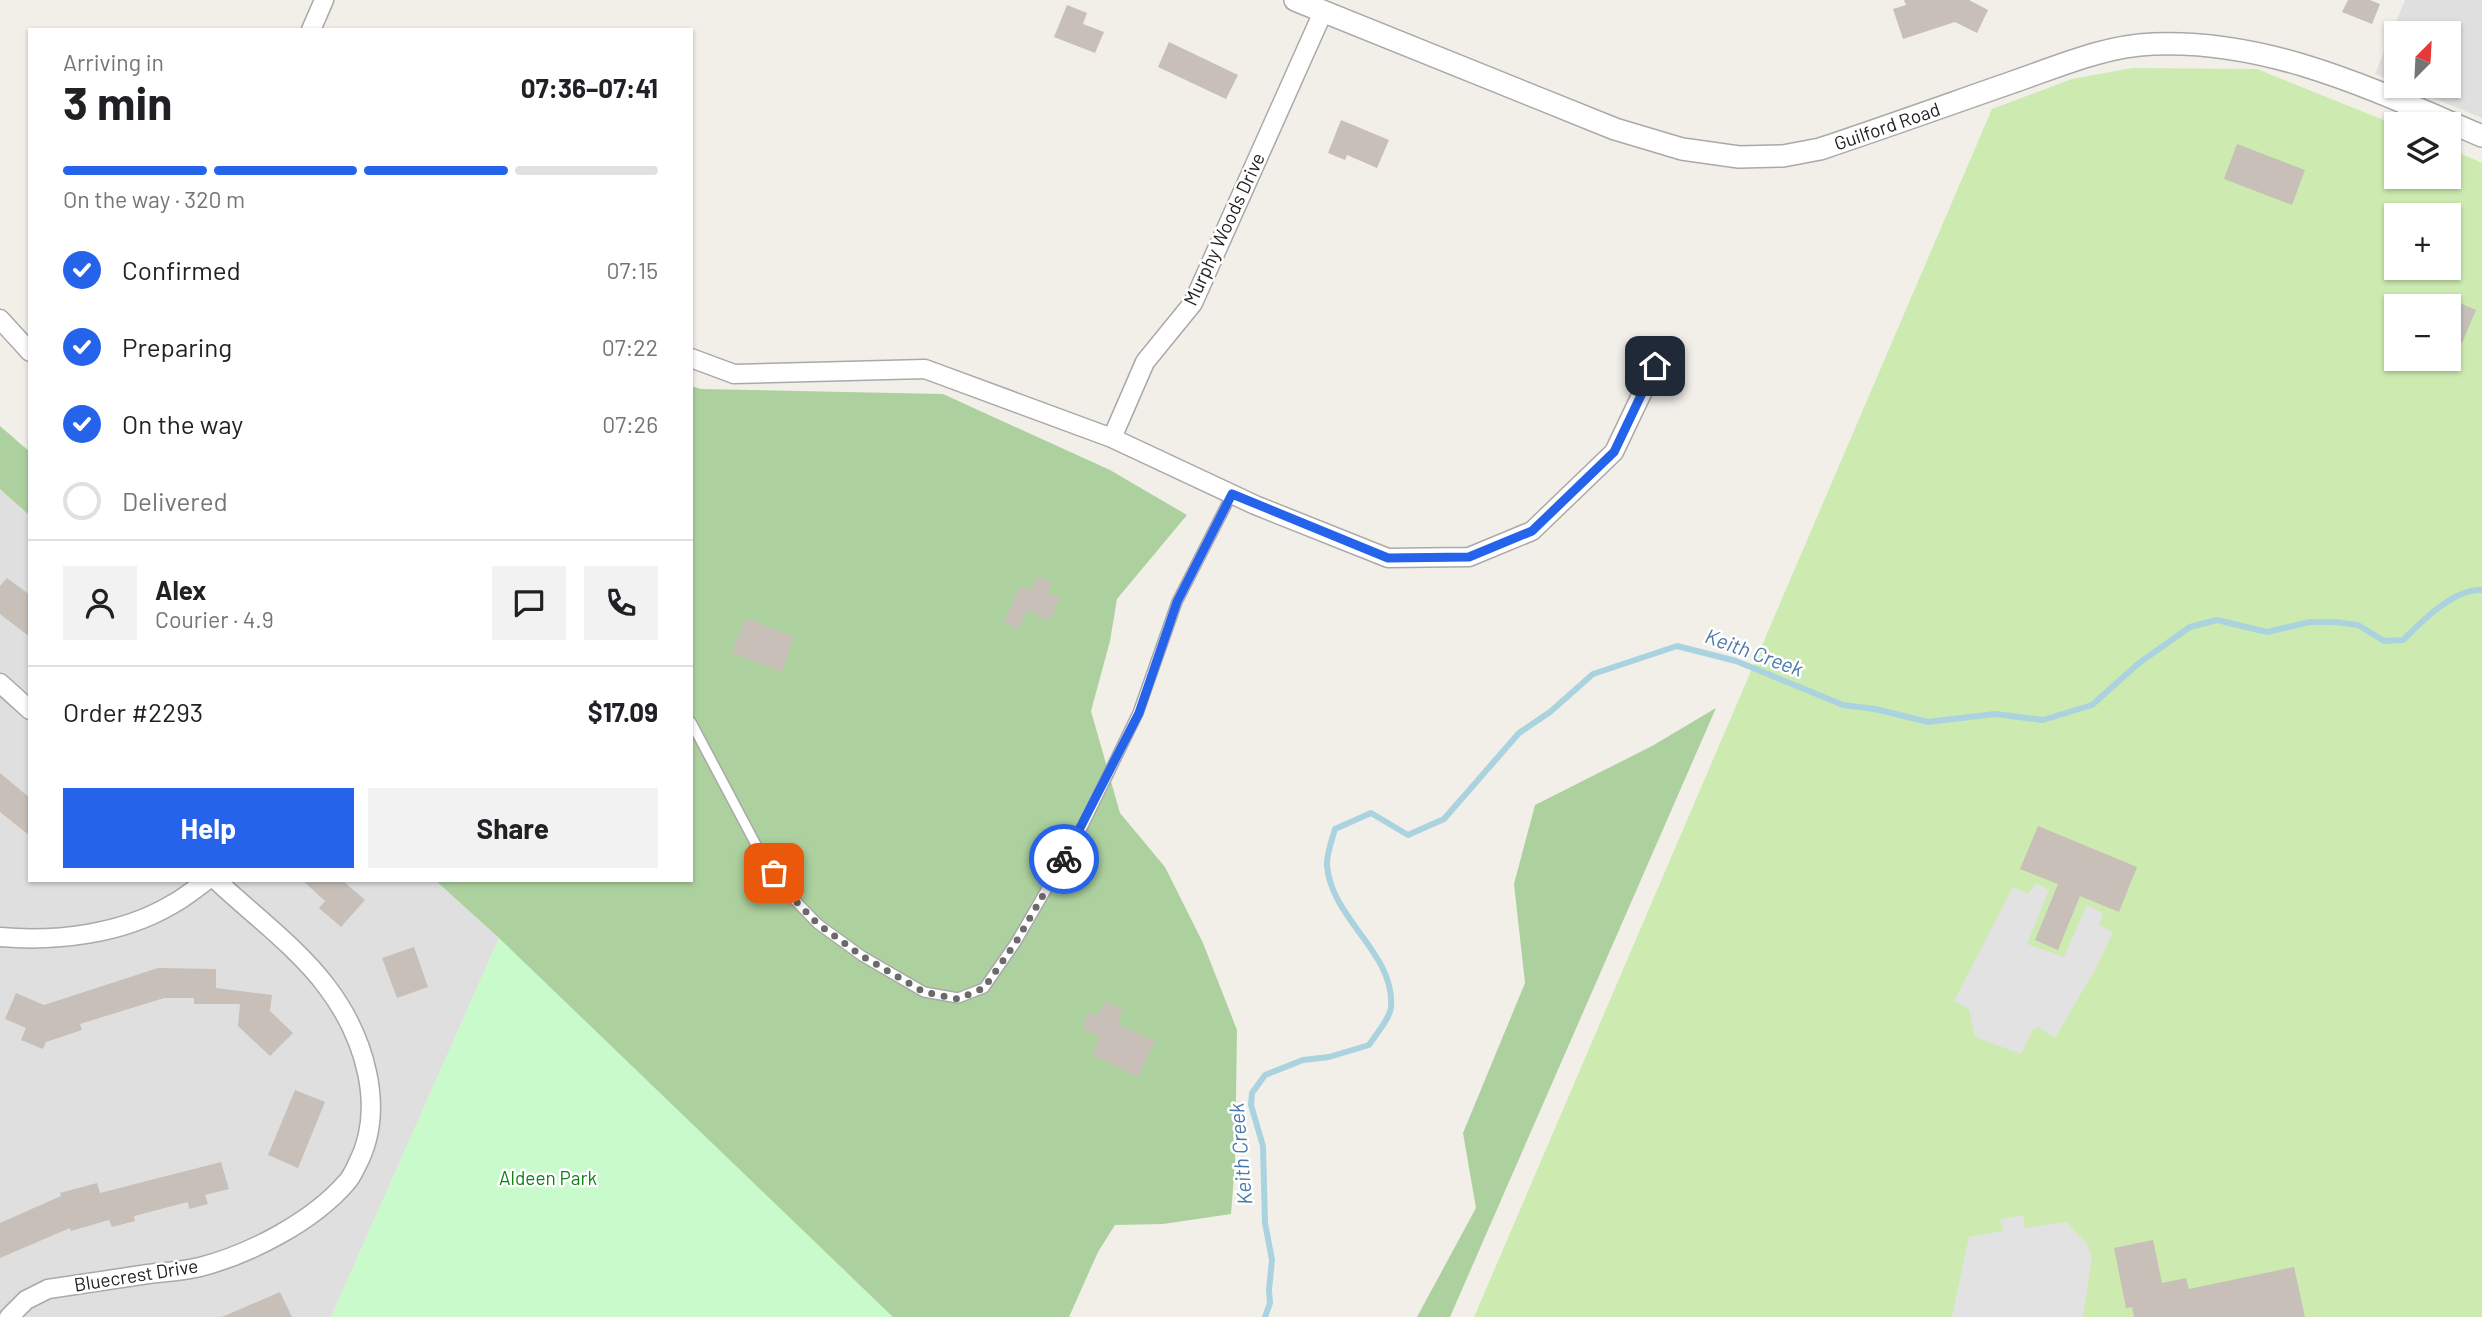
<!DOCTYPE html>
<meta charset="utf-8">
<style>
body{margin:0;font-family:Barlow,sans-serif;background:#f2f2f2;color:#202124;height:100vh;display:flex;flex-direction:column;font-size:26px;white-space:nowrap}
*{box-sizing:border-box;margin:0}
p{font-size:23px;color:#757577}
.icon{flex:none;width:38px;height:38px;fill:none;stroke:currentColor;stroke-width:2;stroke-linecap:round;stroke-linejoin:round}
.map{position:relative;flex:1;overflow:hidden}
.panel{position:absolute;left:28px;top:28px;width:665px;height:854px;display:flex;flex-direction:column;background:#fff;border-radius:0px;box-shadow:0 2px 5px #0004}
.panel>*{flex:none}
.needle{width:46px;rotate:24deg}
.buttons{position:absolute;left:2384px;top:21px;display:grid;gap:14px}
.buttons a{display:grid;place-items:center;width:77px;height:77px;border-radius:0px;background:#fff;box-shadow:0 2px 5px #0004;font-size:35px}
.pin{position:absolute;display:grid;place-items:center;width:60px;height:60px;color:#fff;margin:-30px;border-radius:14px;box-shadow:0 4px 10px #0006}
.courier{position:absolute;display:grid;place-items:center;width:70px;height:70px;margin:-35px;border:5px solid #2563eb;border-radius:50%;background:#fff;color:#222;box-shadow:0 2px 9px #0007}
.overview em{font-style:normal;font-weight:700}
.overview div{display:flex;flex-direction:column-reverse}
.overview{display:flex;align-items:center;justify-content:space-between;height:119px;padding:0 35px}
h1{font-size:46px;font-weight:700;line-height:52px}
.bar{display:grid;grid-template-columns:repeat(4,1fr);gap:10px 7px;align-content:center;height:84px;padding:0 35px}
.bar i{height:9px;border-radius:5px;background:#e0e0e0}
.bar .active{background:#2563eb}
.bar p{grid-column:span 4}
.line{display:flex;align-items:center;gap:18px;padding:0 35px;border-top:2px solid #e0e0e0}
.line div{flex:1}
.round{display:grid;place-items:center;flex:none;width:74px;height:74px;border-radius:0px;background:#f2f2f2}
ol{padding:0 35px;list-style:none}
li{display:flex;align-items:center;gap:21px;height:77px}
li p{margin-inline-start:auto}
li .icon{padding:7px;border-radius:50%;background:#2563eb;color:#fff;stroke-width:4}
li:last-child{color:#757577}
li i{width:38px;height:38px;border:4px solid #e0e0e0;border-radius:50%}
.primary-button{display:flex;gap:14px;margin-top:auto;padding:14px 35px}
.primary-button a{flex:1;height:80px;border-radius:0px;background:#2563eb;color:#fff;font-size:28px;font-weight:700;line-height:80px;text-align:center}
.primary-button a+a{background:#f2f2f2;color:#202124}
.map>svg:first-child{display:block}
.residential{fill:#e0dfdf}
.grass{fill:#cdebb0;fill-rule:evenodd}
.forest{fill:#add19e}
.park{fill:#c8facc}
.parking{fill:#e2e2e2}
.lines{fill:none;stroke-linecap:round;stroke-linejoin:round}
.stream{stroke:#aad3df;stroke-width:6}
.building{fill:#c7bfb8}
.service-casing{stroke:#a9a9a9;stroke-width:12}
.minor-casing{stroke:#a9a9a9;stroke-width:21}
.tertiary-casing{stroke:#a9a9a9;stroke-width:24}
.service{stroke:#fff;stroke-width:9}
.minor{stroke:#fff;stroke-width:18}
.tertiary{stroke:#fff;stroke-width:21}
.done{stroke:#6b6a68;stroke-width:7;stroke-dasharray:0 12.6}
.route{stroke:#2563eb;stroke-width:9}
.labels{text-anchor:middle;stroke-width:5;stroke-linejoin:round;paint-order:stroke}
.street-label{font-size:19px;fill:#222;stroke:#fff}
.park-label{font-size:19px;fill:#0c8416;stroke:#fff}
.water-label{font-size:21px;font-style:italic;fill:#4a7aab;stroke:#fff}
</style>
<div class="map">
<svg width="2482" height="1317" viewBox="0 0 2482 1317">
<rect width="100%" height="100%" fill="#f2efe9"/>
<path class="residential" d="M2405,0H2482V118L2404,86H2448V33H2396V82L2375,74Z
M0,489L30,516V880H435L499,938L331,1317H0Z"/>
<path class="grass" d="M2132,68L2257,69L2396,125V177H2448V148L2482,163V1317H1474L1992,109L2072,79ZM2396,215H2448V268H2396ZM2396,306H2448V359H2396Z"/>
<path class="forest" d="M691,386L701,389L943,394L1110,470L1187,515L1117,599L1110,641L1091,711L1120,813L1165,867L1203,943L1237,1030L1235,1162L1231,1214L1163,1224L1115,1225L1098,1252L1069,1317H716L532,1046L499,938L435,880H691Z
M0,426L30,452V516L0,489Z
M1716,708L1450,1317H1417L1476,1208L1463,1133L1525,983L1514,884L1535,805L1652,746Z"/>
<path class="park" d="M499,938L893,1317H331Z"/>
<path class="parking" d="M2036,883L2049,890L2027,944L2064,957L2087,905L2103,913L2099,925L2113,932L2096,968L2055,1038L2038,1027L2032,1031L2021,1054L1975,1037L1969,1009L1954,1001L2013,887L2028,894Z
M2023,1215L2025,1228L2066,1222L2087,1244L2092,1257L2083,1317H1952L1969,1237L2003,1231L2000,1219Z"/>
<g class="lines">
<path class="stream" d="M1265,1317L1270,1303L1269,1290L1272,1260L1265,1223L1263,1146L1251,1105L1252,1093L1265,1075L1303,1060L1329,1057L1369,1045C1375,1035 1390,1019 1391,1007C1395,953 1332,920 1327,866C1326,855 1332,840 1335,829L1371,813L1408,835L1444,819L1519,733L1550,712L1593,674L1677,646L1736,661L1843,705L1875,709L1928,722L1995,714L2043,720L2092,705L2139,663L2190,627L2217,620L2267,632L2310,622H2335L2358,625L2384,641L2403,640C2421,622 2454,588 2482,590"/>
</g>
<path class="building" d="M1904,0H1969L1988,10L1977,33L1955,22L1903,39L1893,9L1906,5Z
M2348,0H2370L2380,4L2372,24L2342,12Z
M1067,5L1087,13L1083,24L1104,32L1095,53L1054,37Z
M1169,42L1238,75L1226,99L1158,67Z
M1341,120L1389,140L1377,168L1347,155L1345,160L1328,153Z
M2237,144L2305,170L2292,205L2224,179Z
M2448,298L2476,310L2462,343L2448,337Z
M1037,576L1052,582L1048,592L1060,598L1050,621L1027,610L1019,629L1004,622L1020,586L1031,591Z
M7,578L30,595V637L0,614V586Z
M746,618L794,637L781,672L732,653Z
M0,773L30,798V836L0,812Z
M2038,826L2137,867L2119,912L2080,896L2058,950L2035,940L2058,884L2020,869Z
M302,880H342L365,900L341,927L319,908L325,901Z
M414,947L428,987L397,998L382,958Z
M158,968L216,969V988L272,995L270,1011L293,1033L270,1056L238,1026L240,1004H194V998H164L80,1024L82,1030L46,1042L43,1049L21,1040L26,1028L5,1019L16,993L44,1005Z
M1105,1001L1123,1010L1117,1024L1155,1041L1138,1077L1092,1055L1100,1037L1082,1028L1089,1012L1098,1016Z
M295,1090L325,1102L298,1168L268,1155Z
M221,1162L229,1189L205,1195L208,1204L189,1209L188,1202L134,1216L135,1221L112,1227L109,1220L71,1231L70,1228L0,1258V1223L61,1196L60,1193L97,1183L100,1193Z
M2153,1240L2162,1283L2186,1278L2189,1289L2294,1267L2305,1317H2134L2132,1307L2126,1308L2114,1248Z
M280,1292L292,1317H222Z"/>
<g class="lines">
<defs>
<path id="service" d="M691,722L762,856L785,890L818,924L862,956L924,992L958,998L984,988L1016,942L1082,828L1138,713L1177,602L1232,494"/>
<path id="minor" d="M311,30L324,0
M0,319L30,352
M691,358L734,374L925,369L1112,438L1255,505L1388,558L1469,557L1532,531L1614,452L1655,366
M1112,438L1145,362L1193,303L1323,12
M0,683L30,710
M0,937C56,942 122,934 171,905C184,898 195,889 207,880
M9,1317L26,1300L48,1289C82,1284 115,1279 148,1274C165,1272 184,1271 200,1267C250,1254 312,1222 346,1183C351,1178 354,1171 357,1165C387,1108 364,1036 327,987C299,949 251,913 216,880"/>
<g id="tertiary">
<path id="s1" d="M1295,0L1615,129L1682,149L1739,157L1783,156L1820,149C1883,128 1947,105 2010,83C2057,67 2103,46 2153,44C2271,39 2376,91 2482,136"/>
</g>
</defs>
<use href="#service" class="service-casing"/>
<use href="#minor" class="minor-casing"/>
<use href="#tertiary" class="tertiary-casing"/>
<use href="#service" class="service"/>
<use href="#minor" class="minor"/>
<use href="#tertiary" class="tertiary"/>
</g>
<g class="lines">
<path class="done" d="M774,873L785,890L818,924L862,956L924,992L958,999L984,988L1016,942L1064,859"/>
<path class="route" d="M1064,859L1139,713L1177,602L1232,494L1388,558L1469,557L1532,531L1614,452L1655,366"/>
</g>
<g class="labels">
<g class="street-label">
<text dy="7" stroke="none"><textPath href="#s1" startOffset="625">Guilford Road</textPath></text>
<text transform="translate(1224 229) rotate(-65)" y="7">Murphy Woods Drive</text>
<text transform="translate(136 1275) rotate(-9)" y="7">Bluecrest Drive</text>
</g>
<g class="park-label">
<text x="548" y="1185">Aldeen Park</text>
</g>
<g class="water-label">
<text transform="translate(1754 653) rotate(20)" y="7">Keith Creek</text>
<text transform="translate(1241 1154) rotate(-95)" y="7">Keith Creek</text>
</g>
</g>
</svg>
<div class="buttons">
<a><svg class="needle" viewBox="-14 -14 28 28"><path d="M0-13l5 13h-10z" fill="#e53935"/><path d="M0 13l5-13h-10z" fill="#757577"/></svg></a>
<a><svg class="icon" aria-label="layers" viewBox="0 0 24 24"><path d="M12 4l9 5-9 5-9-5zM3 14l9 5 9-5"/></svg></a>
<a>+</a>
<a>−</a>
</div>
<div class="pin" style="left:774px;top:873px;background:#ea580c"><svg class="icon" aria-label="bag" viewBox="0 0 24 24"><path d="M5 8h14l-1 12H6zM9 8a3 3 0 0 1 6 0"/></svg></div>
<div class="pin" style="left:1655px;top:366px;background:#1f2937"><svg class="icon" aria-label="home" viewBox="0 0 24 24"><path d="M3 11l9-7 9 7M6 9v11h12V9"/></svg></div>
<div class="courier" style="left:1064px;top:859px"><svg class="icon" aria-label="bike" viewBox="0 0 24 24"><circle cx="6" cy="16" r="4"/><circle cx="18" cy="16" r="4"/><path d="M6 16l4-8h5l3 8M10 8l3 8H6M13 5h3"/></svg></div>
<section class="panel">
<div class="overview"><div><h1>3 min</h1><p>Arriving in</p></div><em>07:36–07:41</em></div>
<div class="bar"><i class="active"></i><i class="active"></i><i class="active"></i><i></i><p>On the way · 320 m</p></div>
<ol>
<li><svg class="icon" aria-label="check" viewBox="0 0 24 24"><path d="M5 12l5 5 9-10"/></svg>Confirmed<p>07:15</p></li>
<li><svg class="icon" aria-label="check" viewBox="0 0 24 24"><path d="M5 12l5 5 9-10"/></svg>Preparing<p>07:22</p></li>
<li><svg class="icon" aria-label="check" viewBox="0 0 24 24"><path d="M5 12l5 5 9-10"/></svg>On the way<p>07:26</p></li>
<li><i></i>Delivered</li>
</ol>
<div class="line" style="height:126px"><a class="round"><svg class="icon" aria-label="person" viewBox="0 0 24 24"><circle cx="12" cy="8" r="4"/><path d="M4 21q1-7 8-7t8 7"/></svg></a><div><b>Alex</b><p>Courier · 4.9</p></div><a class="round"><svg class="icon" aria-label="chat" viewBox="0 0 24 24"><path d="M4 5h16v11H9l-5 4z"/></svg></a><a class="round"><svg class="icon" aria-label="phone" viewBox="0 0 24 24"><path d="M5 4h4l2 5-3 2q2 4 5 5l2-3 5 2v4C11 20 4 13 5 4z"/></svg></a></div>
<div class="line" style="height:91px"><div>Order #2293</div><b>$17.09</b></div>
<div class="primary-button"><a>Help</a><a>Share</a></div>
</section>
</div>
